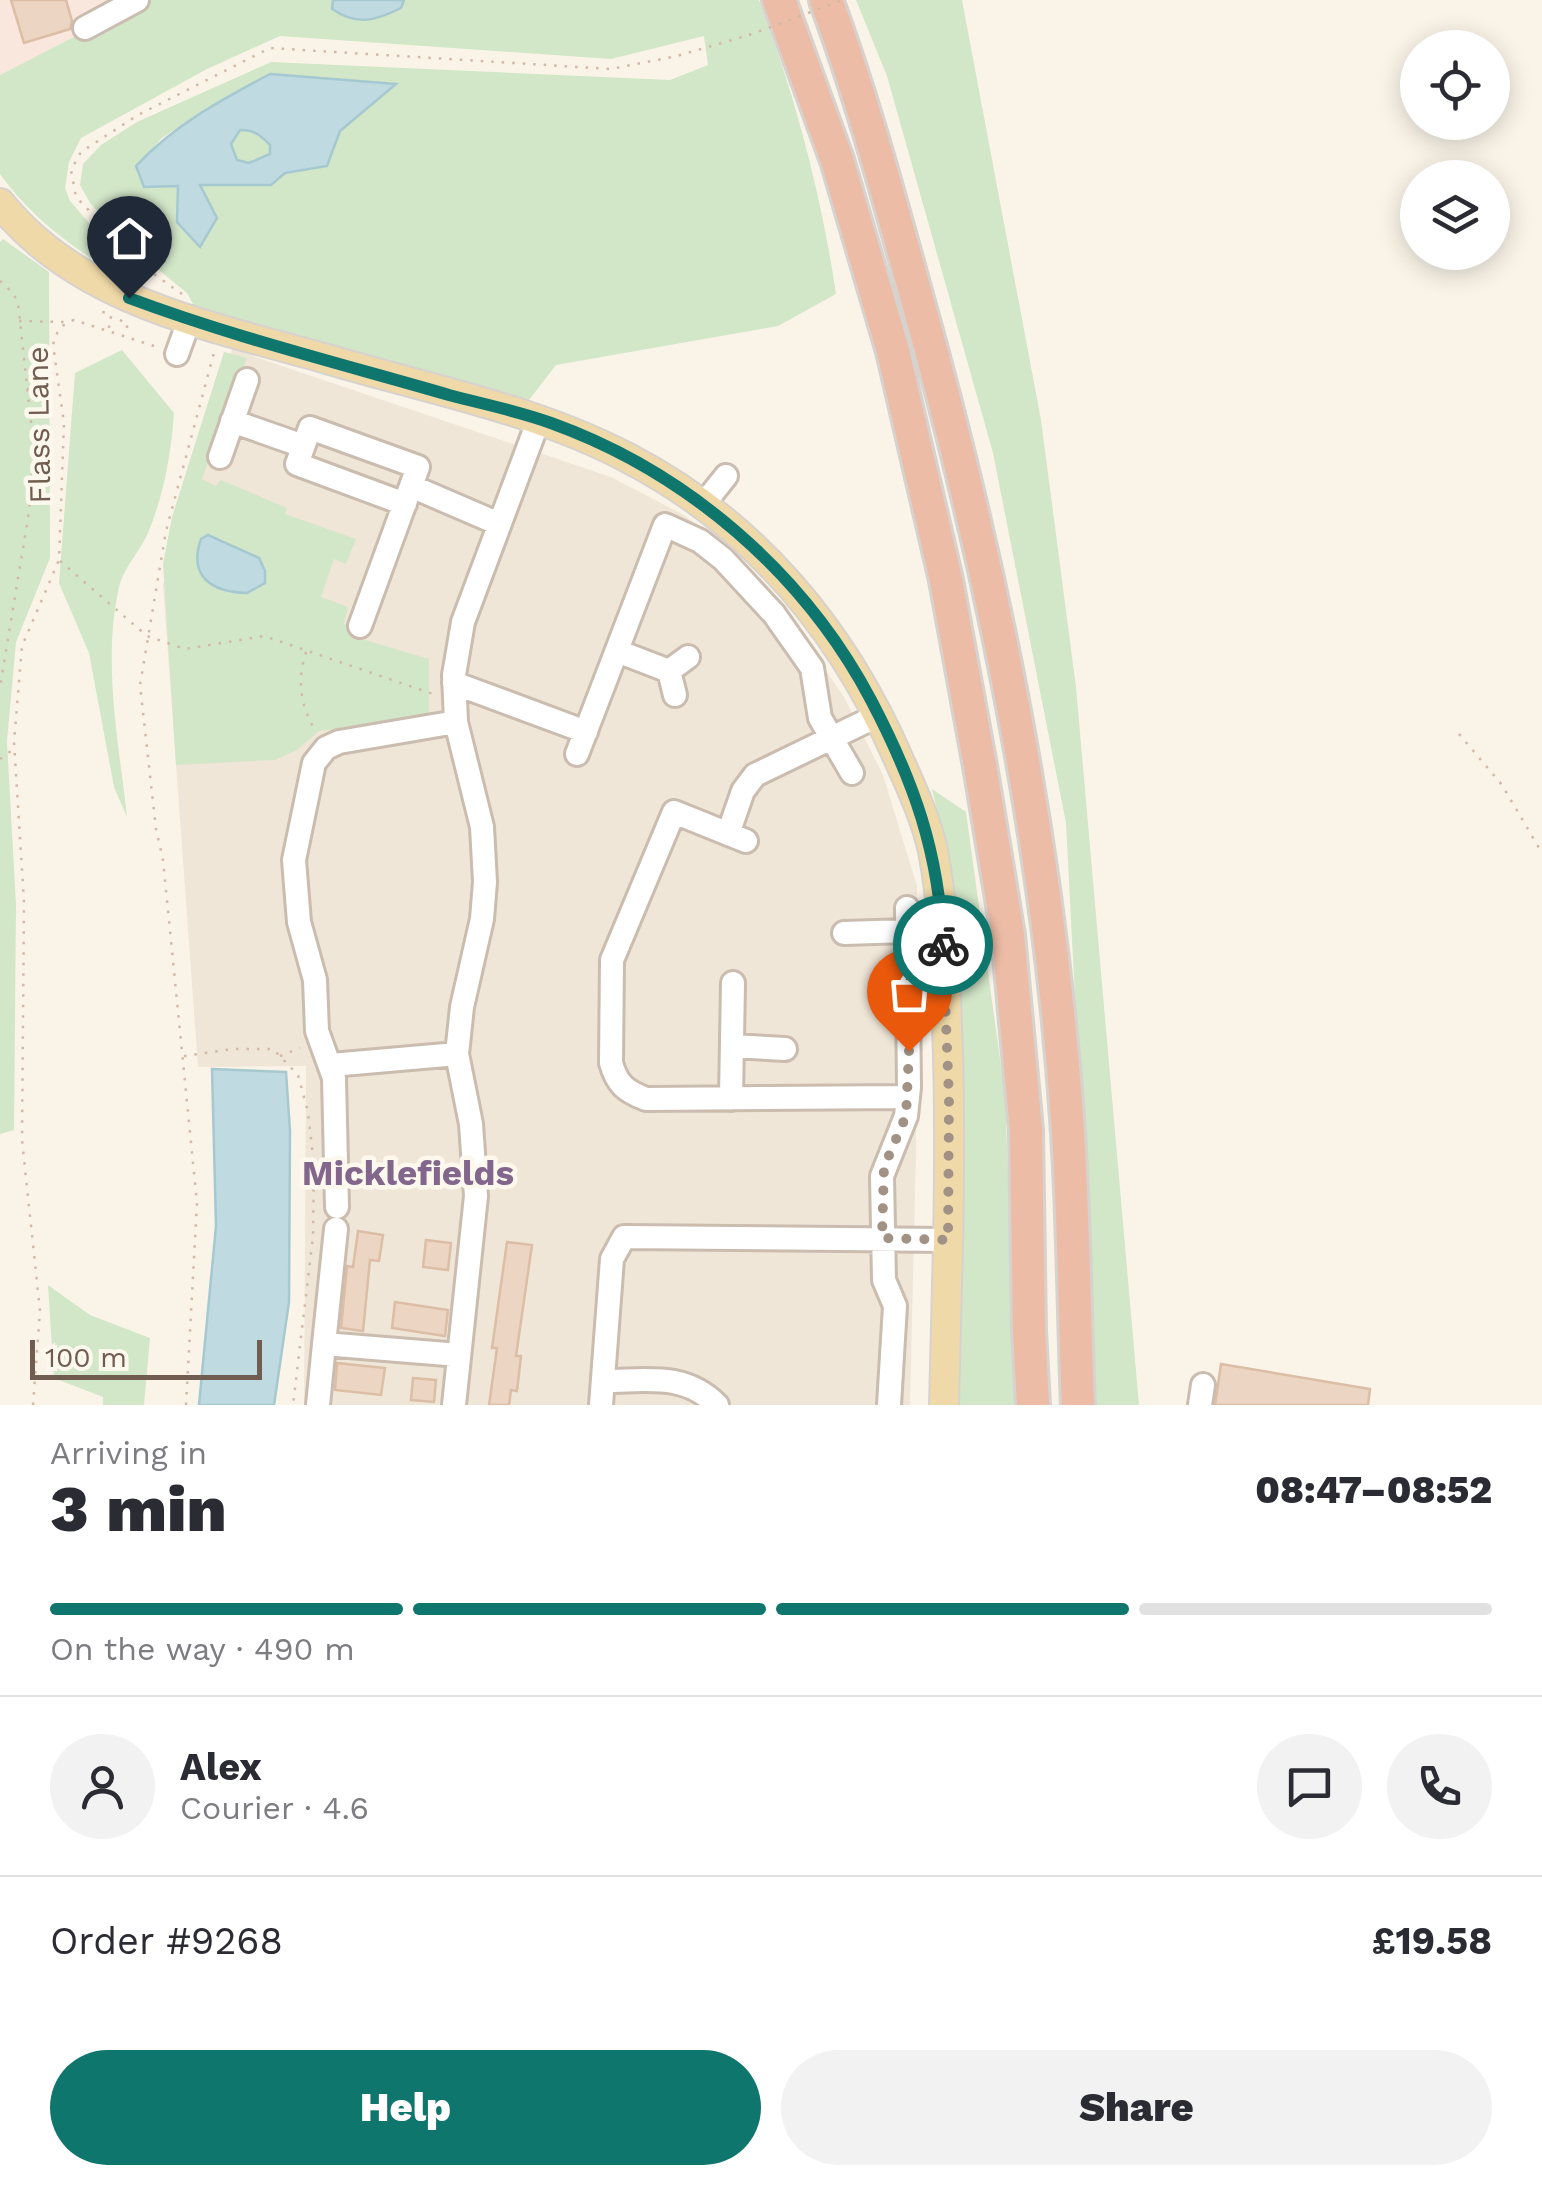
<!DOCTYPE html>
<meta charset="utf-8">
<style>
body{margin:0;font-family:"Work Sans",sans-serif;background:#f2f2f3;color:#2b2b33;height:100vh;display:flex;flex-direction:column;font-size:38px;white-space:nowrap}
*{box-sizing:border-box;margin:0}
p{font-size:32px;color:#7c7c81}
.icon{flex:none;width:55px;height:55px;fill:none;stroke:currentColor;stroke-width:2;stroke-linecap:round;stroke-linejoin:round}
.map{position:relative;height:1405px;overflow:hidden}
.side{display:flex;flex-direction:column;background:#fff;flex:1}
.side>*{flex:none}
.tools{position:absolute;left:1400px;top:30px;display:grid;gap:20px}
.tools a{display:grid;place-items:center;width:110px;height:110px;border-radius:50%;background:#fff;box-shadow:0 5px 25px #0003;font-size:50px}
.scale{position:absolute;left:30px;bottom:25px;width:232px;box-sizing:border-box;padding-left:10px;border:5px solid #715d4f;border-top:0;font-size:28px;line-height:35px;white-space:nowrap;color:#715d4f;-webkit-text-stroke:8px #fdf8ee;paint-order:stroke}
.pin{position:absolute;display:grid;place-items:center;width:85px;height:85px;color:#fff;margin:-102px -42px;border-radius:50% 50% 50% 0;rotate:-45deg;box-shadow:0 0 10px #0007}
.pin .icon{rotate:45deg}
.courier{position:absolute;display:grid;place-items:center;width:100px;height:100px;margin:-50px;border:8px solid #0f766e;border-radius:50%;background:#fff;color:#222;box-shadow:0 2px 12px #0007}
.headline em{font-style:normal;font-weight:800}
.headline div{display:flex;flex-direction:column-reverse}
.headline{display:flex;align-items:center;justify-content:space-between;height:170px;padding:0 50px}
h1{font-size:65px;font-weight:800;line-height:75px}
.bar{display:grid;grid-template-columns:repeat(4,1fr);gap:15px 10px;align-content:center;height:120px;padding:0 50px}
.bar i{height:12px;border-radius:8px;background:#e1e1e2}
.bar .active{background:#0f766e}
.bar p{grid-column:span 4}
.line{display:flex;align-items:center;gap:25px;padding:0 50px;border-top:2px solid #e1e1e2}
.line div{flex:1}
.round{display:grid;place-items:center;flex:none;width:105px;height:105px;border-radius:52px;background:#f2f2f3}
.button{display:flex;gap:20px;margin-top:auto;padding:20px 50px}
.button a{flex:1;height:115px;border-radius:60px;background:#0f766e;color:#fff;font-size:40px;font-weight:800;line-height:115px;text-align:center}
.button a+a{background:#f2f2f3;color:#2b2b33}
.map>svg:first-child{display:block}
.residential{fill:#f0e6d7}
.commercial{fill:#f9e7dd}
.green{fill:#d2e6c8;fill-rule:evenodd}
.water{fill:#bfdae1;stroke:#a6c8d1;stroke-width:2.5;fill-rule:evenodd}
.building{fill:#ecd5c3;stroke:#dcbda5;stroke-width:2.5}
.lines{fill:none;stroke-linecap:round;stroke-linejoin:round}
.minor-casing{stroke:#cabcaf;stroke-width:28}
.major-casing{stroke:#d7d2ce;stroke-width:32}
.highway-casing{stroke:#d7d2ce;stroke-width:38}
.path{stroke:#d1b9a6;stroke-width:2.5;stroke-dasharray:2.5 8;stroke-linecap:butt}
.minor{stroke:#fff;stroke-width:22}
.major{stroke:#f0d9a8;stroke-width:28}
.highway{stroke:#ecbca6;stroke-width:32}
.path-bridge{stroke:#d1b9a6;stroke-width:2.5;stroke-dasharray:2.5 8;stroke-linecap:butt}
.done{stroke:#a19285;stroke-width:10;stroke-dasharray:0 18}
.route{stroke:#0f766e;stroke-width:12}
.labels{text-anchor:middle;stroke-width:9;stroke-linejoin:round;paint-order:stroke}
.street-label{font-size:30px;fill:#715d4f;stroke:#fdf8ee}
.quarter-label{font-size:35px;font-weight:bold;fill:#82668c;stroke:#fdf8ee}
</style>
<div class="map">
<svg width="1542" height="1405" viewBox="0 0 1542 1405">
<rect width="100%" height="100%" fill="#faf4e8"/>
<path class="residential" d="M232,349L611,477L684,515L723,545L778,601L844,697L883,775L917,886L916,1152L910,1405H304L306,1066L198,1067L163,585L173,542Z"/>
<path class="commercial" d="M0,0H146L0,75Z"/>
<path class="green" d="M146,0H333L332,9C359,27 373,21 400,8L404,0H759C795,95 821,193 836,294L778,326L556,365L529,400L195,308L187,293L132,248L90,203L80,185L83,164L101,145L137,122L271,62L670,80L708,65L704,36L611,59L280,36L207,69L81,138L69,162L65,188L70,201L123,262L112,272C69,245 30,216 0,174V75ZM394,85L340,131L327,166L285,173L271,185H200L177,222L178,186L136,166L162,138L210,106Z
M856,0H962L1041,420L1076,687L1139,1405H1096L1066,823L993,453L887,76Z
M240,130C255,130 260,135 270,145V154L249,163L237,160L231,145Z
M3,239L49,272L50,558L16,642L7,741L16,905L14,1130L0,1134V242Z
M122,350L174,413C171,455 164,494 148,533C140,551 123,569 119,587C102,663 119,742 127,817L114,787L89,653L59,583L75,373Z
M224,352L247,358L202,479L216,486L221,480L287,508L285,514L356,539L346,564L334,559L321,597L348,607L344,624L356,628L355,637L429,659V717L319,731L297,750L275,760L176,765L163,564L172,517ZM219,538L259,558L257,589L247,593L219,587Z
M932,789L966,812L1005,1095L1017,1405H960L961,1002L951,867Z
M48,1285L90,1315L150,1338L144,1405H103V1397L54,1378Z"/>
<path class="water" d="M333,0H404L401,8C375,21 357,26 332,9Z
M270,74L396,84L340,131L327,166L285,173L271,185H200L217,218L200,247L177,222L178,186L144,187L136,166C174,125 221,100 270,74ZM240,130C255,130 260,135 270,145V154L249,163L237,160L231,144Z
M208,535L259,558L265,571V583L247,593C211,592 188,576 201,539Z
M212,1069L286,1072L290,1131L289,1302L274,1405H199L216,1226Z"/>
<path class="building" d="M11,0H66L72,21L70,29L24,43Z
M358,1231L383,1235L379,1261L370,1260L363,1331L341,1328L347,1266L353,1267Z
M426,1240L451,1243L448,1270L423,1267Z
M507,1242L532,1245L516,1356H521L517,1391L511,1390L509,1405H489L497,1348H492Z
M395,1302L448,1310L445,1336L392,1328Z
M337,1363L385,1368L381,1395L335,1390Z
M1221,1364L1370,1389L1368,1405H1215Z
M413,1378L436,1380L434,1402L411,1400Z"/>
<g class="lines">
<defs>
<path id="minor" d="M85,28L137,0
M177,354L190,318
M232,421L303,446
M220,457L247,380
M411,486L499,524
M702,506L726,476
M360,626L418,467L310,428L297,464L405,504
M617,651L669,671
M454,683L586,732
M675,695L669,671L688,657
M577,754L665,525L700,541L723,559L774,614L812,668L820,718L852,773
M728,834L743,791L755,775L879,715
M746,841L674,812L612,960L611,1063C617,1084 625,1091 646,1099L906,1097
M844,933L907,931
M732,1046L785,1049
M331,1065L457,1054
M731,1099L733,983
M337,1207L334,1078L317,1031L315,980L299,922L294,860L314,763L326,748L339,742L456,722
M336,1229L324,1344L459,1355
M604,1381C647,1381 684,1372 717,1405
M318,1405L324,1344
M454,1405L476,1196L471,1124L457,1054L462,1007L482,919L485,882L482,827L456,722L454,675L463,622L539,419
M601,1405L612,1259L624,1237L948,1240
M889,1405L895,1306L884,1280L882,1176L906,1116L909,1087L907,908
M1200,1405L1203,1385"/>
<path id="major" d="M0,203C79,302 211,326 327,359C428,389 535,409 628,458C755,524 843,631 899,760C912,789 926,819 933,851C944,908 945,968 947,1026C952,1152 947,1279 944,1405"/>
<path id="highway" d="M779,0L837,160L893,351L946,580L980,766L1008,935L1026,1130L1029,1331L1033,1405
M826,0C861,94 887,191 914,288C990,558 1048,838 1067,1118C1074,1214 1074,1310 1078,1405"/>
</defs>
<use href="#minor" class="minor-casing"/>
<use href="#major" class="major-casing"/>
<use href="#highway" class="highway-casing"/>
<path class="path" d="M0,281L13,293L18,303L34,450L29,512L0,687
M182,294L141,265L76,197L71,170L81,152L138,115L270,48L611,69L677,56L749,35
M104,311L103,314L112,318L108,330
M120,320L128,324L124,335
M19,321L64,322
M27,389L58,390
M60,561L147,636L185,649L264,636L436,695
M306,652C297,680 300,705 315,730
M1459,734L1502,785L1542,853
M0,759L15,748
M184,1056L233,1049H273L298,1075L308,1112L314,1165L313,1236L293,1405
M280,1056L300,1048
M33,1405L40,1311L22,1140L24,902L14,742L22,646L59,560L64,423L53,345C56,332 61,324 74,320L157,347
M186,1405L197,1203L163,860L156,829L140,685L166,531L215,349"/>
<use href="#minor" class="minor"/>
<use href="#major" class="major"/>
<use href="#highway" class="highway"/>
<path class="path-bridge" d="M749,35L843,0"/>
</g>
<g class="lines">
<path class="done" d="M909,1051L906,1116L884,1167L882,1238L948,1240L949,1098L943,945"/>
<path class="route" d="M129,298C233,337 342,364 449,395C483,404 518,411 551,423C687,472 804,573 871,700C914,782 939,852 943,945"/>
</g>
<g class="labels">
<g class="street-label">
<text transform="translate(39 425) rotate(-91)" y="10">Flass Lane</text>
</g>
<g class="quarter-label">
<text x="408" y="1185">Micklefields</text>
</g>
</g>
</svg>
<div class="tools">
<a><svg class="icon" aria-label="locate" viewBox="0 0 24 24"><circle cx="12" cy="12" r="6"/><path d="M12 2v4M12 18v4M2 12h4M18 12h4"/></svg></a>
<a><svg class="icon" aria-label="layers" viewBox="0 0 24 24"><path d="M12 4l9 5-9 5-9-5zM3 14l9 5 9-5"/></svg></a>
</div>
<div class="scale">100 m</div>
<div class="pin" style="left:909px;top:1051px;background:#ea580c"><svg class="icon" aria-label="bag" viewBox="0 0 24 24"><path d="M5 8h14l-1 12H6zM9 8a3 3 0 0 1 6 0"/></svg></div>
<div class="pin" style="left:129px;top:298px;background:#1f2937"><svg class="icon" aria-label="home" viewBox="0 0 24 24"><path d="M3 11l9-7 9 7M6 9v11h12V9"/></svg></div>
<div class="courier" style="left:943px;top:945px"><svg class="icon" aria-label="bike" viewBox="0 0 24 24"><circle cx="6" cy="16" r="4"/><circle cx="18" cy="16" r="4"/><path d="M6 16l4-8h5l3 8M10 8l3 8H6M13 5h3"/></svg></div>
</div>
<section class="side">
<div class="headline"><div><h1>3 min</h1><p>Arriving in</p></div><em>08:47–08:52</em></div>
<div class="bar"><i class="active"></i><i class="active"></i><i class="active"></i><i></i><p>On the way · 490 m</p></div>
<div class="line" style="height:180px"><a class="round"><svg class="icon" aria-label="person" viewBox="0 0 24 24"><circle cx="12" cy="8" r="4"/><path d="M4 21q1-7 8-7t8 7"/></svg></a><div><b>Alex</b><p>Courier · 4.6</p></div><a class="round"><svg class="icon" aria-label="chat" viewBox="0 0 24 24"><path d="M4 5h16v11H9l-5 4z"/></svg></a><a class="round"><svg class="icon" aria-label="phone" viewBox="0 0 24 24"><path d="M5 4h4l2 5-3 2q2 4 5 5l2-3 5 2v4C11 20 4 13 5 4z"/></svg></a></div>
<div class="line" style="height:130px"><div>Order #9268</div><b>£19.58</b></div>
<div class="button"><a>Help</a><a>Share</a></div>
</section>
